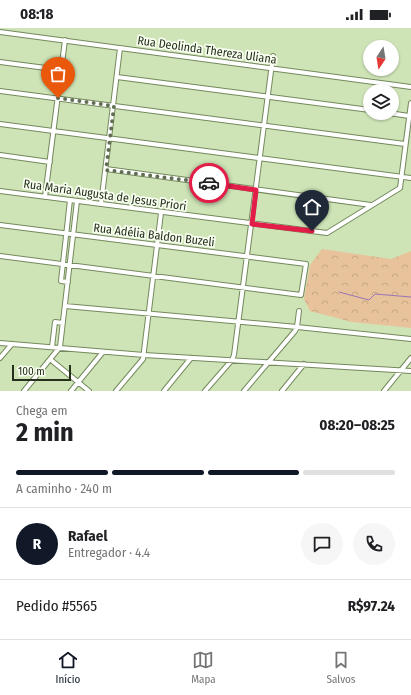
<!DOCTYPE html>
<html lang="pt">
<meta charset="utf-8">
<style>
body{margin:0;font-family:"Fira Sans Condensed",sans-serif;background:#f6f6f6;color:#202124;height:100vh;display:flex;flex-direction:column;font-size:15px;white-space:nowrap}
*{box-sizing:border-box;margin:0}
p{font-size:13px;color:#757577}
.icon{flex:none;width:22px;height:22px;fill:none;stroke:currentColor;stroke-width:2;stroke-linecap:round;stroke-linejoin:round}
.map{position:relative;height:363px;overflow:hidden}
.panel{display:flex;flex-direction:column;background:#fff;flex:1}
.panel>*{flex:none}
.needle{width:26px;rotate:192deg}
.buttons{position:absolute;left:363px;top:12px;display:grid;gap:8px}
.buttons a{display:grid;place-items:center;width:36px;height:36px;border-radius:50%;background:#fff;box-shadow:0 1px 3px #0004;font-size:20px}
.scale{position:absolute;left:12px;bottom:10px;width:59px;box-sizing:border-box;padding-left:4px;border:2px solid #272f1d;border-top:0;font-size:11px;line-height:14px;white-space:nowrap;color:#272f1d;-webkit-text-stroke:3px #f8fff1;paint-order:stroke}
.pin{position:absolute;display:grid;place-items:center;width:34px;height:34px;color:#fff;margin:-41px -17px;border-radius:50% 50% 50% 0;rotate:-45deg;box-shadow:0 0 4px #0007}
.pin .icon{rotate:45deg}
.courier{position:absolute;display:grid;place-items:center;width:40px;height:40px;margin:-20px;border:3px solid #e11d48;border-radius:50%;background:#fff;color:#222;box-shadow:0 1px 5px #0007}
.summary em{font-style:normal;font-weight:700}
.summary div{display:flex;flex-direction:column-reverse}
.summary{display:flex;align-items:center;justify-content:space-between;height:68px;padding:0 16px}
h1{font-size:26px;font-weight:700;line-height:30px}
.bar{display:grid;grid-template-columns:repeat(4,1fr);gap:6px 4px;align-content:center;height:48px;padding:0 16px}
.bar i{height:5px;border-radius:3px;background:#e0e0e0}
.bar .selected{background:#111827}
.bar p{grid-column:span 4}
.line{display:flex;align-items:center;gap:10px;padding:0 16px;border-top:1px solid #e0e0e0}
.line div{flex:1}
.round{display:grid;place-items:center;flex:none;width:42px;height:42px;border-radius:21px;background:#f6f6f6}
.status{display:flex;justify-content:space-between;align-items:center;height:28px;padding:0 20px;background:#fff;direction:ltr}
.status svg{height:11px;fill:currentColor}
.tab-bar{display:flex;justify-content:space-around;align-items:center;height:56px;border-top:1px solid #e0e0e0;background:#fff;font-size:11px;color:#757577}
.tab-bar a{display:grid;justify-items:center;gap:2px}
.tab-bar .selected{color:#111827}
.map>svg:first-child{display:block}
.forest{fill:url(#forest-crowns)}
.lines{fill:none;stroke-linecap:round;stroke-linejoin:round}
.stream{stroke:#9875b6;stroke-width:1}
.minor-casing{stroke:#74885d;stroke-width:6}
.minor{stroke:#fff;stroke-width:4}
.done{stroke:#616e53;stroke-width:4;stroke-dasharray:0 7.2}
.route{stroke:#e11d48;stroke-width:5}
.labels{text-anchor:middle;stroke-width:3.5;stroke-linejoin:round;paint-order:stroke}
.street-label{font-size:12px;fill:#272f1d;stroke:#f8fff1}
</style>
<div class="status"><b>08:18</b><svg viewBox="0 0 49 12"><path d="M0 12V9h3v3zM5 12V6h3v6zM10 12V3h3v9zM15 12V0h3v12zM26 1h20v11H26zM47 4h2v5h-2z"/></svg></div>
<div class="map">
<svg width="411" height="363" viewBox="0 0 411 363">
<defs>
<pattern id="forest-crowns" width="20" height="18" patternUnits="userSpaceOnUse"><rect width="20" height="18" fill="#e8c29b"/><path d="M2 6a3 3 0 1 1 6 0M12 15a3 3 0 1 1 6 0" fill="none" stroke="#c7a785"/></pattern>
</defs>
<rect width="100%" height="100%" fill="#cee4b6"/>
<path class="forest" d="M322,221L391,231L411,223V300L352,294L310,283L304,271L310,237Z"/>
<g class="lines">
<path class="stream" d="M339,264L369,272L375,266L411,269"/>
<defs>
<path id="minor" d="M0,4L411,59
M0,34L61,42
M117,49L370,82
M0,63L405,116
M389,85L409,88
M0,96L411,150
M0,127L50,134
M106,141L371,177
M0,163L327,205L400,160L411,75
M45,169L65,12
M101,176L120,20
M0,197L306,236L301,267L0,228
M68,254L61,253L70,172
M65,278L297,299L411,311
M0,315L144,327L411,343
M52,319L55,294L63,295
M0,330L12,316
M51,332L89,363
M24,363L60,319L77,173
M71,363L103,324
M116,363L143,331L161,185
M164,363L191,330
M205,363L232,332L234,327L273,28
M244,363L295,303L297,299L299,283
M282,363L304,336
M384,363L411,330"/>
</defs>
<use href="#minor" class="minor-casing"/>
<use href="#minor" class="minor"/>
</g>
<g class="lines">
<path class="done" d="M58,70L114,78L106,142L209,155"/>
<path class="route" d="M209,155L256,162L252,196L312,203"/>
</g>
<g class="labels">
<g class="street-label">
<text transform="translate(207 22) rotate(8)" y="4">Rua Deolinda Thereza Uliana</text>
<text transform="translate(105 167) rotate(8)" y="4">Rua Maria Augusta de Jesus Priori</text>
<text transform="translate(154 207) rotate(7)" y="4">Rua Adélia Baldon Buzeli</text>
</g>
</g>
</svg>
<div class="buttons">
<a><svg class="needle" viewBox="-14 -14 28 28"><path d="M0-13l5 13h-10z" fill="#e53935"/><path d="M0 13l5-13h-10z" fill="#757577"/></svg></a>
<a><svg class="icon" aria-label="layers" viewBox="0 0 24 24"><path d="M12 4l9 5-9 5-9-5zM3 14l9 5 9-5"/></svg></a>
</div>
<div class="scale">100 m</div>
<div class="pin" style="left:58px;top:70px;background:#ea580c"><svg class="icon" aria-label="bag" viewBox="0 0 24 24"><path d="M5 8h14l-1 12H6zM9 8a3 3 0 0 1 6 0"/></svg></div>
<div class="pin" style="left:312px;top:203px;background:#1f2937"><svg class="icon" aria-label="home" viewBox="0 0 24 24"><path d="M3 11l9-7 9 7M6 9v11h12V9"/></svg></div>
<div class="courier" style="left:209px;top:155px"><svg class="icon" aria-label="car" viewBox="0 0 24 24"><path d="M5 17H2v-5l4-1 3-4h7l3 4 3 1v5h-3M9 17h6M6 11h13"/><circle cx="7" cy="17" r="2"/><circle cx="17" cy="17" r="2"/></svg></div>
</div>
<section class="panel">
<div class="summary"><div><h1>2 min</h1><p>Chega em</p></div><em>08:20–08:25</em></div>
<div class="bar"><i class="selected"></i><i class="selected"></i><i class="selected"></i><i></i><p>A caminho · 240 m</p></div>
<div class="line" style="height:72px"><b class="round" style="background:#111827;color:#fff">R</b><div><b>Rafael</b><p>Entregador · 4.4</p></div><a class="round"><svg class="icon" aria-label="chat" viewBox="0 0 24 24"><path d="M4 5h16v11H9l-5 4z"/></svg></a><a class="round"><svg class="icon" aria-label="phone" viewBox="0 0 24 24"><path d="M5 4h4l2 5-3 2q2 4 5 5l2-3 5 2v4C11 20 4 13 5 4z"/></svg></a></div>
<div class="line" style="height:52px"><div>Pedido #5565</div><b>R$97.24</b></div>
</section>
<nav class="tab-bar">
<a class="selected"><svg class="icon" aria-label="home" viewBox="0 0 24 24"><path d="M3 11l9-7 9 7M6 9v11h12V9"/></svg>Início</a>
<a><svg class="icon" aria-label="map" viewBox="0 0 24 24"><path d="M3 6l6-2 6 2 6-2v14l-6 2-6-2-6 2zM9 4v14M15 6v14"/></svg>Mapa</a>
<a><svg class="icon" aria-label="saved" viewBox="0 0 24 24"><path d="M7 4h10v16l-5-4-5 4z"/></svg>Salvos</a>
</nav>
